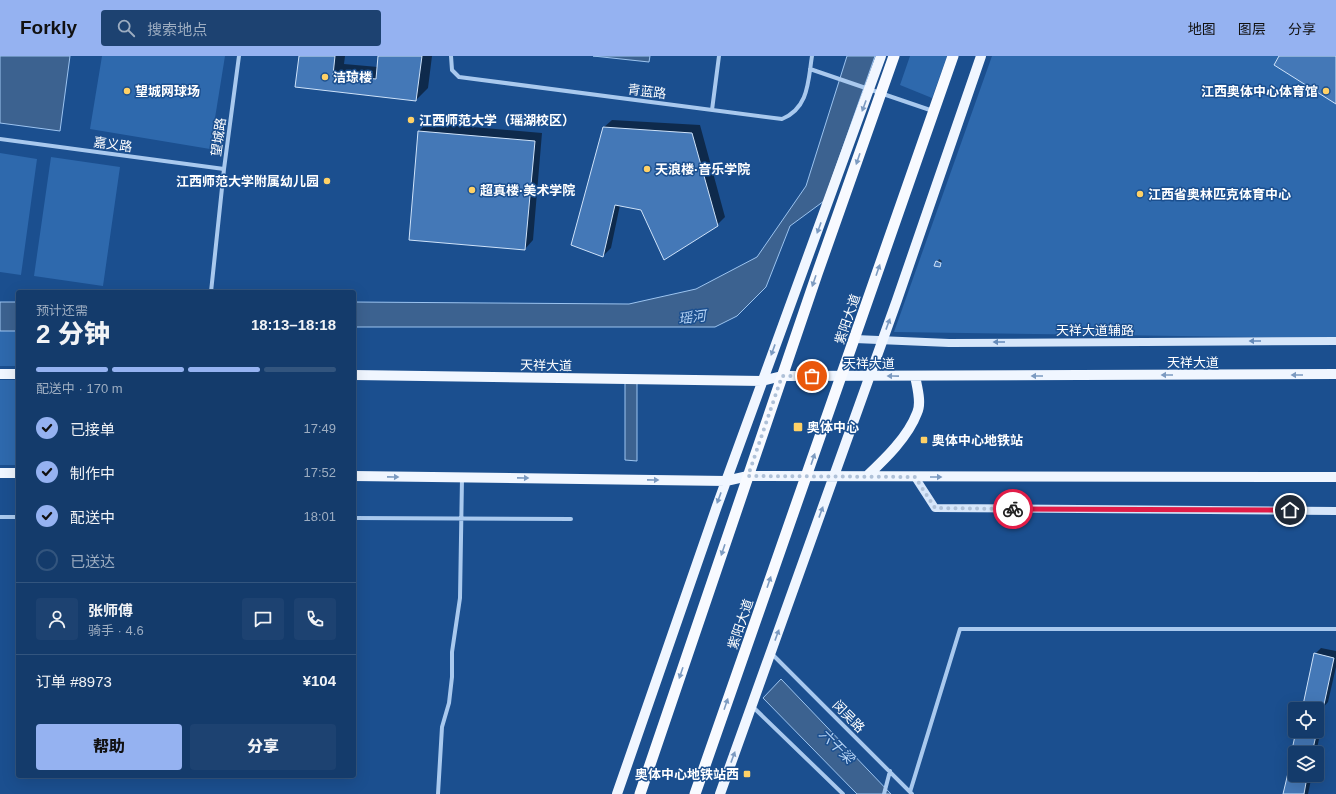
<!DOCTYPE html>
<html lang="zh">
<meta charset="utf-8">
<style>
body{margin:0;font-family:Helvetica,"Noto Sans SC",sans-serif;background:#1d4271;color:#f1f3f6;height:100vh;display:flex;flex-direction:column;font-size:15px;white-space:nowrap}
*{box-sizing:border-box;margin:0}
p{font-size:13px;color:#9dadc1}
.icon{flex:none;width:22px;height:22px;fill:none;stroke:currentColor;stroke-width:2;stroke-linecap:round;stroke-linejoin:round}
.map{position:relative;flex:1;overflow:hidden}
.sheet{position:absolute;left:16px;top:234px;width:340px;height:488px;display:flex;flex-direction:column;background:#143b6b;border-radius:4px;box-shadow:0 4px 16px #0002,0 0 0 1px #33557e}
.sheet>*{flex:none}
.tools{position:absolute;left:1288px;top:646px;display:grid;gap:8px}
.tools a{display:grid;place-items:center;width:36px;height:36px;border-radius:4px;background:#143b6b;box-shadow:0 4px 16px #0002,0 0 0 1px #33557e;font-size:20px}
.pin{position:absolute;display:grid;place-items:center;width:34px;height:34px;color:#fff;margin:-17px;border:2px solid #fff;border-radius:50%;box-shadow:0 1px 4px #0007}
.courier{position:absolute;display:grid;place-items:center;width:40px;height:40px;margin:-20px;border:3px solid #e11d48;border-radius:50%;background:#fff;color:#222;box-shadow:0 1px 5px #0007}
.overview em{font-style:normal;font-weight:800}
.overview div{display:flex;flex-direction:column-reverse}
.overview{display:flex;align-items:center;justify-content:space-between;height:68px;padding:0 20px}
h1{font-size:26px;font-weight:800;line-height:30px}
.bar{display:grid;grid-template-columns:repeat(4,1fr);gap:6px 4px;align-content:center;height:48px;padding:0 20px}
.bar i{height:5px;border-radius:3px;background:#33557e}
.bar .active{background:#95b2f1}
.bar p{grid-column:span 4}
.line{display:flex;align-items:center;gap:10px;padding:0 20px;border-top:1px solid #33557e}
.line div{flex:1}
.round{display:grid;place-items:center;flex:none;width:42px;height:42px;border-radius:4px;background:#1d4271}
ol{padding:0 20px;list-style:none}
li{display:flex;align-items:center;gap:12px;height:44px}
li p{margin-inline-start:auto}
li .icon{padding:4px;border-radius:50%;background:#95b2f1;color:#111;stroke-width:4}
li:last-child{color:#9dadc1}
li i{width:22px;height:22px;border:2px solid #33557e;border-radius:50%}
.primary-button{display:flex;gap:8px;margin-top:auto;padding:8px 20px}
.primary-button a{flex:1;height:46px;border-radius:4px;background:#95b2f1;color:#111;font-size:16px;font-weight:800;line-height:46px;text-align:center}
.primary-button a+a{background:#1d4271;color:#f1f3f6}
header{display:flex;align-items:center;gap:24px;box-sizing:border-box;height:56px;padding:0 20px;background:#95b2f1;color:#111}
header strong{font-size:19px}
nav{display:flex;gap:22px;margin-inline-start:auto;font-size:14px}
.search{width:280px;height:36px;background:#1d4271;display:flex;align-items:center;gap:10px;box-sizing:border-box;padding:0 14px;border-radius:4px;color:#9dadc1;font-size:15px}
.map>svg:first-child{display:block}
.green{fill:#2e69ad}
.water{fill:#3c6290;stroke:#9cc4f0}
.shadow{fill:#0007}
.building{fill:#4478b7;stroke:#cfe3fa}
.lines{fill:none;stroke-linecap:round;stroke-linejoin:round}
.minor{stroke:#a9c9ee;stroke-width:4}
.secondary{stroke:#d6e6fa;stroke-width:8}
.primary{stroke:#f0f6ff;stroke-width:10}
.trunk{stroke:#f8faff;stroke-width:11}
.oneway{fill:#7b9ac1}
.oneway2{fill:#7e9cc1}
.oneway3{fill:#668bba}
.done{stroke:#afc1d8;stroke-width:4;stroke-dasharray:0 7.2}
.route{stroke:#e11d48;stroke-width:5}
.poi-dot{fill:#ffd166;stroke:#1b4f8f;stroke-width:1.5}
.labels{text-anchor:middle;stroke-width:3;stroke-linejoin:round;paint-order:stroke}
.poi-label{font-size:13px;font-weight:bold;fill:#fff;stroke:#1b4f8f;text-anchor:start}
.street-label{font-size:13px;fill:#fff;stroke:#1b4f8f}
.water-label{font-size:14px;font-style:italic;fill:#b5d3f5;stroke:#1b4f8f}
</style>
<header>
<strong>Forkly</strong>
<div class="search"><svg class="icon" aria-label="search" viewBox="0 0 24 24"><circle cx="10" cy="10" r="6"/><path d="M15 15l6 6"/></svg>搜索地点</div>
<nav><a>地图</a><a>图层</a><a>分享</a></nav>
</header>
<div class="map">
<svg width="1336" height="738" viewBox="0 0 1336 738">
<rect width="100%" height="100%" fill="#1b4f8f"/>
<path class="green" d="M102,0H225L210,93L90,73Z
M910,0H947L932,42L900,29Z
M992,0H1336V282L894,276Z
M0,97L37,103L21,219L0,216Z
M51,101L120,111L103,230L34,220Z
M0,275H18V310H0Z
M0,324H18V409H0Z"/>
<path class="water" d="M0,0H70L60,75L0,67Z
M593,0H650L649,6Z
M847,0H875L824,145L790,170L766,231L737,260L715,271H354V246L629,248L696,233L757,201L806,130Z
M0,246H18V275H0Z
M625,327H637V405L625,404Z
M781,623L891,738H857L763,642Z"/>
<path class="shadow" d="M300,0H345L344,8L378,11L379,0H432L428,32L416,44L296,30Z
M612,64L700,69L725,161L717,169L620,149L611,192L603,200V72Z
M427,67L542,77L533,184L525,193L419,75Z
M939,203L942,205L939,210L936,209Z
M1321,592L1336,595V611L1328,646L1321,654L1325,655L1316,697H1295V708L1290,707L1297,675H1317V653H1305L1309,649L1315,598Z
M1294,711L1295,719H1312L1308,738H1284L1288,717Z"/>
<path class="building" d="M299,0H335L333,19L376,23L378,0H422L416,45L295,31Z
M1279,0H1336V48L1274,9Z
M603,71L692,77L718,170L664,204L641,154L615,149L603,201L571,189Z
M418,75L535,85L525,194L409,184Z
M936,205L941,207L940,211L934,210Z
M1314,597L1334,602L1323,653L1303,649Z
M1317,660H1320L1317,674Z
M1296,675H1317L1312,697H1295V709L1289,708Z
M1288,717L1307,721L1304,738H1283Z"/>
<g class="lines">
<path class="minor" d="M451,0L452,14L459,21L782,63C809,52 808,25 812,0
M810,13L933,55
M712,54L719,0
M0,83L224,113
M211,236L224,113L239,0
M0,461H18
M354,462L571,463
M771,597L912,738
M752,650L843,738
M910,736L960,573H1336
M438,738L442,671L449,647L452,621V596L460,542L462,422
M884,738L890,715"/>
<path class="secondary" d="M855,283L949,287L1336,285
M915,421L935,452L1336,455"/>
<path class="primary" d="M0,318H18
M354,319L762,325L782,320L1336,318
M0,417H18
M354,420L726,425L748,420L1336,421
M867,420C885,403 908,381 917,357C922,347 917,331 915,320
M617,738L717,450L881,0
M720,738L897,244L981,0"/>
<path class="trunk" d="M640,738L817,218L894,0
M695,738L953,0"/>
</g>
<defs><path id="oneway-solid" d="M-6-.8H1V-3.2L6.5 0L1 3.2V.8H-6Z"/></defs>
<g class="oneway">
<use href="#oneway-solid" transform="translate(864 50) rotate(110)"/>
<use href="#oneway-solid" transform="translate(819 172) rotate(110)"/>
<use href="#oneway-solid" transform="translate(888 268) rotate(-70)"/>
<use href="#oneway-solid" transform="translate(773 294) rotate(110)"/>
<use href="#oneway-solid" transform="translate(1167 319) rotate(180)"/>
<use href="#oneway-solid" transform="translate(1297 319) rotate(180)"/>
<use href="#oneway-solid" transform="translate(893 320) rotate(-179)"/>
<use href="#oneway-solid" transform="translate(1037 320) rotate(180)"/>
<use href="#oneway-solid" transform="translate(393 421) rotate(1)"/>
<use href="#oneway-solid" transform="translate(936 421)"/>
<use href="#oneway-solid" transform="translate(523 422) rotate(1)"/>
<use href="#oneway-solid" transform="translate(653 424) rotate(1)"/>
<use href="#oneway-solid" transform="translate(719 442) rotate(110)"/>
<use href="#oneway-solid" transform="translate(821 456) rotate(-70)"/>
<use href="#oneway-solid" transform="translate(777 579) rotate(-70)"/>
<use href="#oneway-solid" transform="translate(733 701) rotate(-70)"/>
</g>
<g class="oneway2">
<use href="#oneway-solid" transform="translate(858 103) rotate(109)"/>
<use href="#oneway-solid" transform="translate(878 214) rotate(-71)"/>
<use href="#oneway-solid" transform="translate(814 225) rotate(109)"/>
<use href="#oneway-solid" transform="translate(813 403) rotate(-71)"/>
<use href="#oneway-solid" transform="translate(723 494) rotate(109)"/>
<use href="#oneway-solid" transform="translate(769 526) rotate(-71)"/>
<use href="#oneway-solid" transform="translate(681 617) rotate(109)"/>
<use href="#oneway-solid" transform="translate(726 648) rotate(-71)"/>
</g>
<g class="oneway3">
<use href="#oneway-solid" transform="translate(1255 285) rotate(180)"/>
<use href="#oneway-solid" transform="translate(999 286) rotate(180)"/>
</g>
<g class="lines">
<path class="done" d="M812,320H782L748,420L915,421L935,452L1013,453"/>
<path class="route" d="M1013,453L1290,454"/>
</g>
<g class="poi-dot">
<circle cx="325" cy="21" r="4"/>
<circle cx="127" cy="35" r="4"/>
<circle cx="1326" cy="35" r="4"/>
<circle cx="411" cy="64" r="4"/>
<circle cx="647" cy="113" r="4"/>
<circle cx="327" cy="125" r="4"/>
<circle cx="472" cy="134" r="4"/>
<circle cx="1140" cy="138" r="4"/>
<rect x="793" y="366" width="10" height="10" rx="2"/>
<rect x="920" y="380" width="8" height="8" rx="2"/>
<rect x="743" y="714" width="8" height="8" rx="2"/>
</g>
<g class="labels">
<g class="poi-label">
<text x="333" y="26">洁琼楼</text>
<text x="135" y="40">望城网球场</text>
<text x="1318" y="40" text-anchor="end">江西奥体中心体育馆</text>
<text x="419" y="69">江西师范大学（瑶湖校区）</text>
<text x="655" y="118">天浪楼·音乐学院</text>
<text x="319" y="130" text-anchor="end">江西师范大学附属幼儿园</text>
<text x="480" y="139">超真楼·美术学院</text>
<text x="1148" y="143">江西省奥林匹克体育中心</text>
<text x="807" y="376">奥体中心</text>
<text x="932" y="389">奥体中心地铁站</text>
<text x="739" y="723" text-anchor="end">奥体中心地铁站西</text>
</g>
<g class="street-label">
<text transform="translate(647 35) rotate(7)" y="5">青蓝路</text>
<text transform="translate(218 81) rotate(-82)" y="5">望城路</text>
<text transform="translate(113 88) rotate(8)" y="5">嘉义路</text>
<text transform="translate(847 263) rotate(-71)" y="5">紫阳大道</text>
<text x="1095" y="279">天祥大道辅路</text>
<text x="1193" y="311">天祥大道</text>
<text x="869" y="312">天祥大道</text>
<text transform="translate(546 309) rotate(1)" y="5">天祥大道</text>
<text transform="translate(740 568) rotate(-71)" y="5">紫阳大道</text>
<text transform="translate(849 660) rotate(45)" y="5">闵吴路</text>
</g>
<g class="water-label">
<text transform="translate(692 261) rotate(-7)" y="5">瑶河</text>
<text transform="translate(837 690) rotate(45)" y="5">六干梁</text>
</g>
</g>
</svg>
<div class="tools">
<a><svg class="icon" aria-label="locate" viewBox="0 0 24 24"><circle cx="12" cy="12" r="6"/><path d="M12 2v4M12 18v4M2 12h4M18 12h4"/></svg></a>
<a><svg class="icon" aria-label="layers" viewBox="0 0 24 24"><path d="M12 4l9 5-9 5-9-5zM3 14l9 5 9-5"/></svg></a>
</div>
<div class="pin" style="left:812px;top:320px;background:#ea580c"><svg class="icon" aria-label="bag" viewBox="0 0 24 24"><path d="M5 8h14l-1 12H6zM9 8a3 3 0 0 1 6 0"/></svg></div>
<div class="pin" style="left:1290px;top:454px;background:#1f2937"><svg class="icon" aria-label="home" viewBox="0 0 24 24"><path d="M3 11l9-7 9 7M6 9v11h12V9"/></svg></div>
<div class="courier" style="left:1013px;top:453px"><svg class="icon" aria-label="bike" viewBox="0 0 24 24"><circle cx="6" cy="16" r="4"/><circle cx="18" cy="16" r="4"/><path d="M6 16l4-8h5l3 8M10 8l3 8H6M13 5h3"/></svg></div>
<section class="sheet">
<div class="overview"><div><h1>2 分钟</h1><p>预计还需</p></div><em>18:13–18:18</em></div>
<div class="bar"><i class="active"></i><i class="active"></i><i class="active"></i><i></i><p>配送中 · 170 m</p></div>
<ol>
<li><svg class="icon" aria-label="check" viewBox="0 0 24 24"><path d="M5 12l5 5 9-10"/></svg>已接单<p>17:49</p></li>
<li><svg class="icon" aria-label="check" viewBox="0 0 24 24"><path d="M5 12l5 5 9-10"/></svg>制作中<p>17:52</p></li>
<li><svg class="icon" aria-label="check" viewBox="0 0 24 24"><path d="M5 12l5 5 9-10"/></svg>配送中<p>18:01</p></li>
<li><i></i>已送达</li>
</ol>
<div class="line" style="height:72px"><a class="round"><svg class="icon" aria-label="person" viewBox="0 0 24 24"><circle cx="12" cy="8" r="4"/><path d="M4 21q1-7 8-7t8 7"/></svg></a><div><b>张师傅</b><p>骑手 · 4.6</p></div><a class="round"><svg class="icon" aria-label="chat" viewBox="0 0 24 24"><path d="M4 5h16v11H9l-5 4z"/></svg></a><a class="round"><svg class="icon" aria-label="phone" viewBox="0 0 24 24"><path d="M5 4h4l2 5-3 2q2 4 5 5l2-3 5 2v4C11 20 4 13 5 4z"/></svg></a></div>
<div class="line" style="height:52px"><div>订单 #8973</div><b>¥104</b></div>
<div class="primary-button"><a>帮助</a><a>分享</a></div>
</section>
</div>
